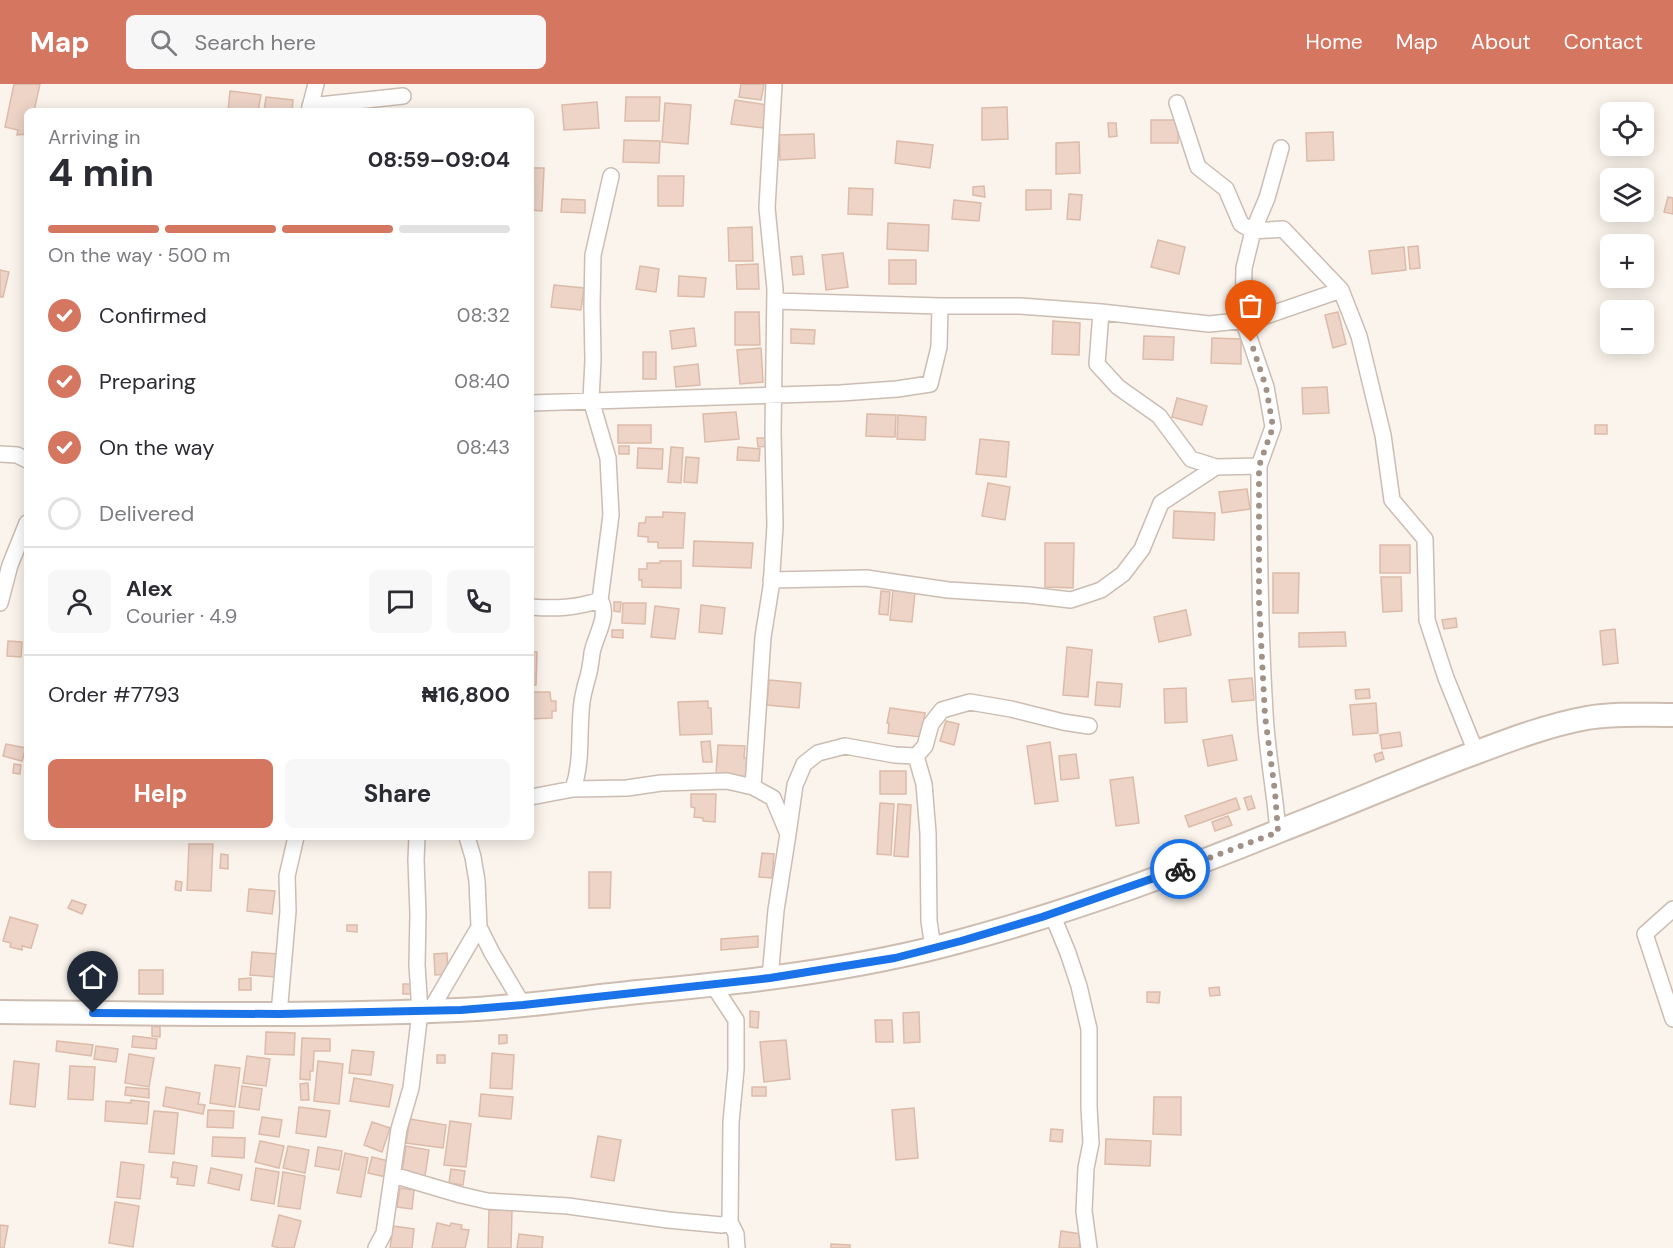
<!DOCTYPE html>
<meta charset="utf-8">
<style>
body{margin:0;font-family:"DM Sans",sans-serif;background:#f7f7f7;color:#2b2b33;height:100vh;display:flex;flex-direction:column;font-size:22px;white-space:nowrap}
*{box-sizing:border-box;margin:0}
p{font-size:20px;color:#7c7c81}
.icon{flex:none;width:33px;height:33px;fill:none;stroke:currentColor;stroke-width:2;stroke-linecap:round;stroke-linejoin:round}
.map{position:relative;flex:1;overflow:hidden}
.side{position:absolute;left:24px;top:24px;width:510px;height:732px;display:flex;flex-direction:column;background:#fff;border-radius:9px;box-shadow:0 3px 15px #0003}
.side>*{flex:none}
.buttons{position:absolute;left:1600px;top:18px;display:grid;gap:12px}
.buttons a{display:grid;place-items:center;width:54px;height:54px;border-radius:9px;background:#fff;box-shadow:0 3px 15px #0003;font-size:30px}
.pin{position:absolute;display:grid;place-items:center;width:51px;height:51px;color:#fff;margin:-62px -26px;border-radius:50% 50% 50% 0;rotate:-45deg;box-shadow:0 0 6px #0007}
.pin .icon{rotate:45deg}
.courier{position:absolute;display:grid;place-items:center;width:60px;height:60px;margin:-30px;border:4px solid #1a73e8;border-radius:50%;background:#fff;color:#222;box-shadow:0 2px 8px #0007}
.summary em{font-style:normal;font-weight:700}
.summary div{display:flex;flex-direction:column-reverse}
.summary{display:flex;align-items:center;justify-content:space-between;height:102px;padding:0 24px}
h1{font-size:39px;font-weight:700;line-height:45px}
.bar{display:grid;grid-template-columns:repeat(4,1fr);gap:9px 6px;align-content:center;height:72px;padding:0 24px}
.bar i{height:8px;border-radius:4px;background:#e1e1e2}
.bar .on{background:#d57661}
.bar p{grid-column:span 4}
.line{display:flex;align-items:center;gap:15px;padding:0 24px;border-top:2px solid #e1e1e2}
.line div{flex:1}
.round{display:grid;place-items:center;flex:none;width:63px;height:63px;border-radius:9px;background:#f7f7f7}
ol{padding:0 24px;list-style:none}
li{display:flex;align-items:center;gap:18px;height:66px}
li p{margin-inline-start:auto}
li .icon{padding:6px;border-radius:50%;background:#d57661;color:#fff;stroke-width:4}
li:last-child{color:#7c7c81}
li i{width:33px;height:33px;border:3px solid #e1e1e2;border-radius:50%}
.button{display:flex;gap:12px;margin-top:auto;padding:12px 24px}
.button a{flex:1;height:69px;border-radius:9px;background:#d57661;color:#fff;font-size:24px;font-weight:700;line-height:69px;text-align:center}
.button a+a{background:#f7f7f7;color:#2b2b33}
header{display:flex;align-items:center;gap:36px;box-sizing:border-box;height:84px;padding:0 30px;background:#d57661;color:#fff}
header strong{font-size:28px}
nav{display:flex;gap:33px;margin-inline-start:auto;font-size:21px}
.search{width:420px;height:54px;background:#f7f7f7;display:flex;align-items:center;gap:15px;box-sizing:border-box;padding:0 21px;border-radius:9px;color:#7c7c81;font-size:22px}
.map>svg:first-child{display:block}
.building{fill:#edd4c7;stroke:#ddbba9;stroke-width:1.5}
.lines{fill:none;stroke-linecap:round;stroke-linejoin:round}
.street-casing{stroke:#ccbdb3;stroke-width:18}
.secondary-casing{stroke:#cebdb1;stroke-width:26}
.street{stroke:#fff;stroke-width:15}
.secondary{stroke:#fff;stroke-width:22}
.done{stroke:#a29187;stroke-width:6;stroke-dasharray:0 10.8}
.route{stroke:#1a73e8;stroke-width:8}
</style>
<header>
<strong>Map</strong>
<div class="search"><svg class="icon" aria-label="search" viewBox="0 0 24 24"><circle cx="10" cy="10" r="6"/><path d="M15 15l6 6"/></svg>Search here</div>
<nav><a>Home</a><a>Map</a><a>About</a><a>Contact</a></nav>
</header>
<div class="map">
<svg width="1673" height="1164" viewBox="0 0 1673 1164">
<rect width="100%" height="100%" fill="#faf4ec"/>
<path class="building" d="M14,0H40L34,27H27V50L17,51L18,46L5,43Z
M741,0H764L761,16L739,13Z
M230,7L261,11L258,27H228Z
M266,13L293,16L292,27H264Z
M626,13H660L659,37H625Z
M735,16L767,21L763,44L731,40Z
M597,18L599,44L564,46L562,21Z
M665,19L691,21L688,60L662,58Z
M1007,23L1008,55L982,56V24Z
M1151,36H1178V59H1151Z
M1108,39H1116L1117,52L1109,53Z
M1333,48L1334,76L1307,77L1306,49Z
M814,50L815,74L780,76L779,51Z
M624,56L660,57L659,79L623,78Z
M897,57L933,61L930,84L895,79Z
M1079,58L1080,89L1056,90V59Z
M531,84H544L542,127L531,126Z
M658,92H684L683,122H658Z
M984,102L985,113L973,111V103Z
M849,104L873,105L872,131L848,130Z
M1026,106H1051V125L1026,126Z
M1069,110L1082,111L1080,136L1067,135Z
M1668,113L1673,114V130L1664,128Z
M562,115L585,116V129L561,128Z
M954,116L981,119L979,137L952,135Z
M888,139L929,141L928,167L887,165Z
M752,143L753,177H729L728,144Z
M1158,156L1185,163L1179,190L1151,183Z
M1418,162L1420,184L1410,185L1408,163Z
M1404,163L1406,186L1372,190L1369,167Z
M843,169L848,203L826,206L822,171Z
M802,172L804,190L793,191L791,173Z
M889,176H916V200H889Z
M758,180L759,205H737L736,181Z
M640,182L659,185L656,208L636,205Z
M0,186L9,188L3,213H0Z
M679,192L706,194L704,213L678,212Z
M554,201L584,204L581,226L551,223Z
M735,228H759L760,261H735Z
M1338,228L1346,260L1333,264L1325,231Z
M1053,237L1080,239L1079,271L1052,270Z
M694,244L696,262L672,265L670,247Z
M791,245L815,246L814,260L791,259Z
M1144,252L1174,253L1173,276L1143,275Z
M1212,254L1241,255V280L1211,279Z
M761,264L763,298L740,300L737,266Z
M643,268H656V295H643Z
M698,280L700,301L676,303L674,283Z
M1327,303L1329,329L1303,330L1302,304Z
M1177,314L1207,322L1202,341L1172,333Z
M736,328L739,355L705,358L703,330Z
M867,330L896,331L895,353L866,352Z
M898,331L926,333L925,356L897,355Z
M618,341H651V359H618Z
M1595,341H1607V350H1595Z
M757,354H768V362L758,363Z
M980,355L1009,358L1006,393L976,390Z
M619,362H629V370H619Z
M671,363L683,364L681,399L668,398Z
M738,363L760,365L759,377L737,376Z
M638,364L663,365L662,385L637,384Z
M686,373L699,374L697,399L684,398Z
M988,399L1010,403L1005,436L982,432Z
M1247,405L1250,425L1222,429L1219,408Z
M1174,427L1215,429L1214,456L1173,454Z
M663,428L685,429L683,464H658V458H648V453L638,452L639,439H645L646,433H663Z
M694,457L753,459L751,484L693,482Z
M1045,459H1074L1073,504L1045,503Z
M1380,461H1410V489H1380Z
M660,477H681V504L642,503V496H639V485H647V479H660Z
M1273,489H1299L1298,529H1273Z
M1381,493H1401L1402,527L1383,528Z
M893,506L915,508L912,538L890,536Z
M881,507L890,508L888,531L879,530Z
M614,518H621L620,528L614,527Z
M623,519H646L645,540L622,539Z
M701,521L725,524L722,550L699,548Z
M655,522L679,525L675,555L651,553Z
M1186,526L1191,551L1159,558L1154,533Z
M1456,534L1457,543L1444,545L1442,536Z
M1615,545L1618,579L1603,581L1600,547Z
M612,546H623V554L612,553Z
M1345,548L1346,562L1299,563V549Z
M8,557L22,558L21,573L7,572Z
M1067,563L1092,566L1088,613L1063,611Z
M531,568H537L536,601H531Z
M1252,594L1254,616L1232,618L1229,596Z
M769,596L801,599L799,624L767,621Z
M1097,598L1122,600L1120,623L1095,621Z
M1186,604L1187,638L1165,639L1164,605Z
M1369,605L1370,614L1356,615L1355,606Z
M531,608H550L551,617H556V627H552V634L531,635Z
M708,617V624H711L712,650L680,651L678,618Z
M1376,619L1378,649L1353,651L1350,621Z
M890,624L925,629L921,653L888,649L889,639H887Z
M946,637L959,640L954,661L940,657Z
M1400,648L1402,662L1382,665L1380,651Z
M1232,651L1237,676L1208,682L1203,656Z
M710,657L712,678H703L701,658Z
M1050,658L1058,717L1035,720L1027,662Z
M6,660L26,664L22,677L3,672Z
M718,661L745,662L744,674H747L746,693L716,691Z
M1382,668L1384,675L1376,678L1374,671Z
M1076,670L1079,694L1061,696L1059,672Z
M14,680L21,681L20,690L13,689Z
M880,687H906V710H880Z
M1133,693L1139,739L1116,742L1110,696Z
M691,710H716L715,738L703,737V734L694,733L695,724L691,723Z
M1251,712L1255,724L1248,726L1244,714Z
M1236,714L1240,725L1189,743L1185,732Z
M880,719L894,720L891,771L877,770Z
M898,720L911,721L908,773L894,772Z
M1228,732L1232,741L1215,747L1212,738Z
M189,760H213L211,807L187,806Z
M762,769L774,770L772,794L759,793Z
M221,770L228,771V785L220,784Z
M589,788H611L610,824H589Z
M176,797L182,798L181,807L175,806Z
M249,805L275,807L272,830L247,827Z
M72,816L86,821L82,830L68,824Z
M10,833L38,841L31,864L22,862V866L10,863L11,859L3,857Z
M347,841H357V848L347,847Z
M758,852V863L721,866V855Z
M252,868L277,870L275,893L250,891Z
M447,869L448,890L435,891L434,870Z
M88,886L101,888L99,904L86,902Z
M139,886H163V910H139Z
M251,894V906H239V895Z
M403,900H411V910H403Z
M1219,903L1220,911L1210,912L1209,904Z
M1147,908H1160L1159,919L1147,918Z
M750,927L759,928L758,944L750,943Z
M919,928L920,958L904,959L903,929Z
M875,936H892L893,958H876Z
M152,942L160,943V953L152,952Z
M266,948L295,949L294,971L265,970Z
M499,951H507V959L499,960Z
M133,952L157,955L156,965L132,963Z
M302,954L330,955V967H314L313,987H310V996L300,995Z
M786,956L790,995L764,998L760,958Z
M57,957L93,961L91,972L56,967Z
M96,962L118,965L116,978L94,975Z
M352,966L374,968L371,991L349,989Z
M492,969L514,971L512,1005L490,1004Z
M129,970L154,974L149,1003L125,999Z
M437,971H445V979H437Z
M247,972L270,975L266,1002L243,999Z
M14,977L39,980L35,1023L10,1020Z
M318,977L343,980L339,1020L314,1017Z
M215,981L240,984L235,1023L210,1019Z
M70,982L95,983L93,1016L68,1015Z
M354,994L393,1001L389,1023L350,1017Z
M308,999L309,1016H301L300,1000Z
M242,1002L262,1005L259,1026L239,1023Z
M126,1003L149,1005V1014L125,1011Z
M166,1003L200,1009L198,1020L205,1021L203,1030L163,1022Z
M752,1003H766V1012H752Z
M481,1010L513,1013L511,1035L479,1032Z
M1154,1013H1181V1051L1153,1050Z
M131,1016L149,1018L147,1040L105,1037L106,1017L131,1019Z
M299,1023L330,1027L326,1053L296,1049Z
M914,1024L918,1074L896,1076L892,1026Z
M208,1026L234,1027L233,1044L207,1043Z
M154,1027L178,1029L174,1070L149,1068Z
M262,1033L282,1036L279,1053L259,1050Z
M410,1035L446,1041L443,1064L406,1059Z
M450,1037L471,1040L466,1083L444,1081Z
M372,1038L390,1044L382,1068L364,1061Z
M1051,1045L1063,1046L1062,1058L1050,1057Z
M598,1052L621,1056L614,1097L591,1093Z
M213,1053L245,1054L244,1074L212,1072Z
M1106,1055L1151,1057L1150,1082L1105,1080Z
M260,1057L284,1062L279,1084L255,1078Z
M288,1062L309,1066L305,1089L283,1084Z
M406,1062L429,1066L425,1092L402,1088Z
M318,1063L342,1067L339,1086L315,1082Z
M345,1069L368,1074L361,1113L337,1109Z
M372,1073L389,1077L386,1093L368,1089Z
M121,1078L144,1081L140,1115L117,1113Z
M173,1078L197,1082L194,1102L177,1100L178,1094L171,1093Z
M211,1084L242,1091L239,1106L208,1099Z
M256,1084L279,1088L274,1120L251,1116Z
M451,1085L465,1087L463,1101L449,1099Z
M283,1088L305,1092L300,1125L278,1122Z
M400,1104L414,1106L412,1125L397,1123Z
M115,1118L139,1122L133,1163L109,1159Z
M489,1126H512L511,1164H488Z
M279,1131L301,1137L294,1164H279L272,1162Z
M437,1139L450,1142L451,1139L462,1141L461,1145L469,1146L465,1164H432Z
M0,1141L8,1142L4,1164H0Z
M393,1142L414,1145L412,1164H390Z
M1061,1147L1081,1150L1079,1164H1059Z
M519,1150L543,1153L542,1164H517Z
M831,1160L850,1161V1164H831Z"/>
<g class="lines">
<defs>
<path id="street" d="M310,22L403,12
M309,27L316,0
M1281,64L1267,114L1253,147L1283,145L1341,206
M775,217L940,222H1020L1101,228L1209,240L1257,235L1341,206L1359,252L1383,351L1392,416L1425,455L1427,536L1446,594L1476,668
M1101,228L1097,280L1118,303L1159,332L1191,375L1216,383L1259,382L1273,343L1266,303L1243,236L1244,184L1253,147L1241,140L1226,105L1198,83L1177,19
M531,319L841,309L897,305L930,300L939,263L940,222
M0,370L17,371L27,376
M1259,382C1259,465 1260,547 1265,629C1267,669 1275,708 1278,748
M771,496L866,494L948,506L1028,511L1071,516L1101,506L1123,490L1142,465L1161,419L1216,383
M600,516L611,431L608,374L591,316L593,276L592,222L593,171L611,92
M0,519L10,481L27,439
M531,523C556,525 576,524 600,516C610,532 595,552 592,569C591,578 590,587 587,596C585,603 583,611 582,618C578,648 583,676 573,705L531,713
M916,672L924,700L928,749L929,837L933,864
M573,705L627,704L661,699L727,697L753,703
M788,750L795,701L804,680L818,669L845,662L895,671L916,672L925,662L931,640L942,626L970,618L1011,625L1063,638L1089,642
M467,753L473,773L477,797L479,843L492,869L523,921
M1673,825L1645,850L1673,935
M1052,830L1068,869L1079,902L1089,945V1023L1091,1059L1086,1084L1084,1127L1089,1164
M770,894L776,826L788,750L773,714L753,703L763,553L771,503L775,442L773,348L775,205L767,124L774,0
M713,901L736,936V985L731,1038L730,1138L736,1150L737,1164
M430,927L479,843
M279,930L288,827L287,792L296,753
M393,1091L461,1111L487,1117L568,1122L668,1136L722,1141L730,1138
M376,1164L384,1149L399,1045L411,1004L420,928L417,881L418,830L416,776L417,753"/>
<path id="secondary" d="M0,928C152,929 305,933 457,926C518,924 578,914 638,908C746,898 856,886 961,857C1069,828 1176,789 1279,747C1344,722 1407,694 1472,670C1509,656 1548,641 1587,634C1615,629 1644,631 1673,631"/>
</defs>
<use href="#street" class="street-casing"/>
<use href="#secondary" class="secondary-casing"/>
<use href="#street" class="street"/>
<use href="#secondary" class="secondary"/>
</g>
<g class="lines">
<path class="done" d="M1180,785L1278,748L1275,708L1265,632L1259,518V382L1273,343L1266,303L1251,258"/>
<path class="route" d="M93,929L279,930L461,926L523,921L770,894L895,874L961,857L1042,833L1180,785"/>
</g>
</svg>
<div class="buttons">
<a><svg class="icon" aria-label="locate" viewBox="0 0 24 24"><circle cx="12" cy="12" r="6"/><path d="M12 2v4M12 18v4M2 12h4M18 12h4"/></svg></a>
<a><svg class="icon" aria-label="layers" viewBox="0 0 24 24"><path d="M12 4l9 5-9 5-9-5zM3 14l9 5 9-5"/></svg></a>
<a>+</a>
<a>−</a>
</div>
<div class="pin" style="left:1251px;top:258px;background:#ea580c"><svg class="icon" aria-label="bag" viewBox="0 0 24 24"><path d="M5 8h14l-1 12H6zM9 8a3 3 0 0 1 6 0"/></svg></div>
<div class="pin" style="left:93px;top:929px;background:#1f2937"><svg class="icon" aria-label="home" viewBox="0 0 24 24"><path d="M3 11l9-7 9 7M6 9v11h12V9"/></svg></div>
<div class="courier" style="left:1180px;top:785px"><svg class="icon" aria-label="bike" viewBox="0 0 24 24"><circle cx="6" cy="16" r="4"/><circle cx="18" cy="16" r="4"/><path d="M6 16l4-8h5l3 8M10 8l3 8H6M13 5h3"/></svg></div>
<section class="side">
<div class="summary"><div><h1>4 min</h1><p>Arriving in</p></div><em>08:59–09:04</em></div>
<div class="bar"><i class="on"></i><i class="on"></i><i class="on"></i><i></i><p>On the way · 500 m</p></div>
<ol>
<li><svg class="icon" aria-label="check" viewBox="0 0 24 24"><path d="M5 12l5 5 9-10"/></svg>Confirmed<p>08:32</p></li>
<li><svg class="icon" aria-label="check" viewBox="0 0 24 24"><path d="M5 12l5 5 9-10"/></svg>Preparing<p>08:40</p></li>
<li><svg class="icon" aria-label="check" viewBox="0 0 24 24"><path d="M5 12l5 5 9-10"/></svg>On the way<p>08:43</p></li>
<li><i></i>Delivered</li>
</ol>
<div class="line" style="height:108px"><a class="round"><svg class="icon" aria-label="person" viewBox="0 0 24 24"><circle cx="12" cy="8" r="4"/><path d="M4 21q1-7 8-7t8 7"/></svg></a><div><b>Alex</b><p>Courier · 4.9</p></div><a class="round"><svg class="icon" aria-label="chat" viewBox="0 0 24 24"><path d="M4 5h16v11H9l-5 4z"/></svg></a><a class="round"><svg class="icon" aria-label="phone" viewBox="0 0 24 24"><path d="M5 4h4l2 5-3 2q2 4 5 5l2-3 5 2v4C11 20 4 13 5 4z"/></svg></a></div>
<div class="line" style="height:78px"><div>Order #7793</div><b>₦16,800</b></div>
<div class="button"><a>Help</a><a>Share</a></div>
</section>
</div>
